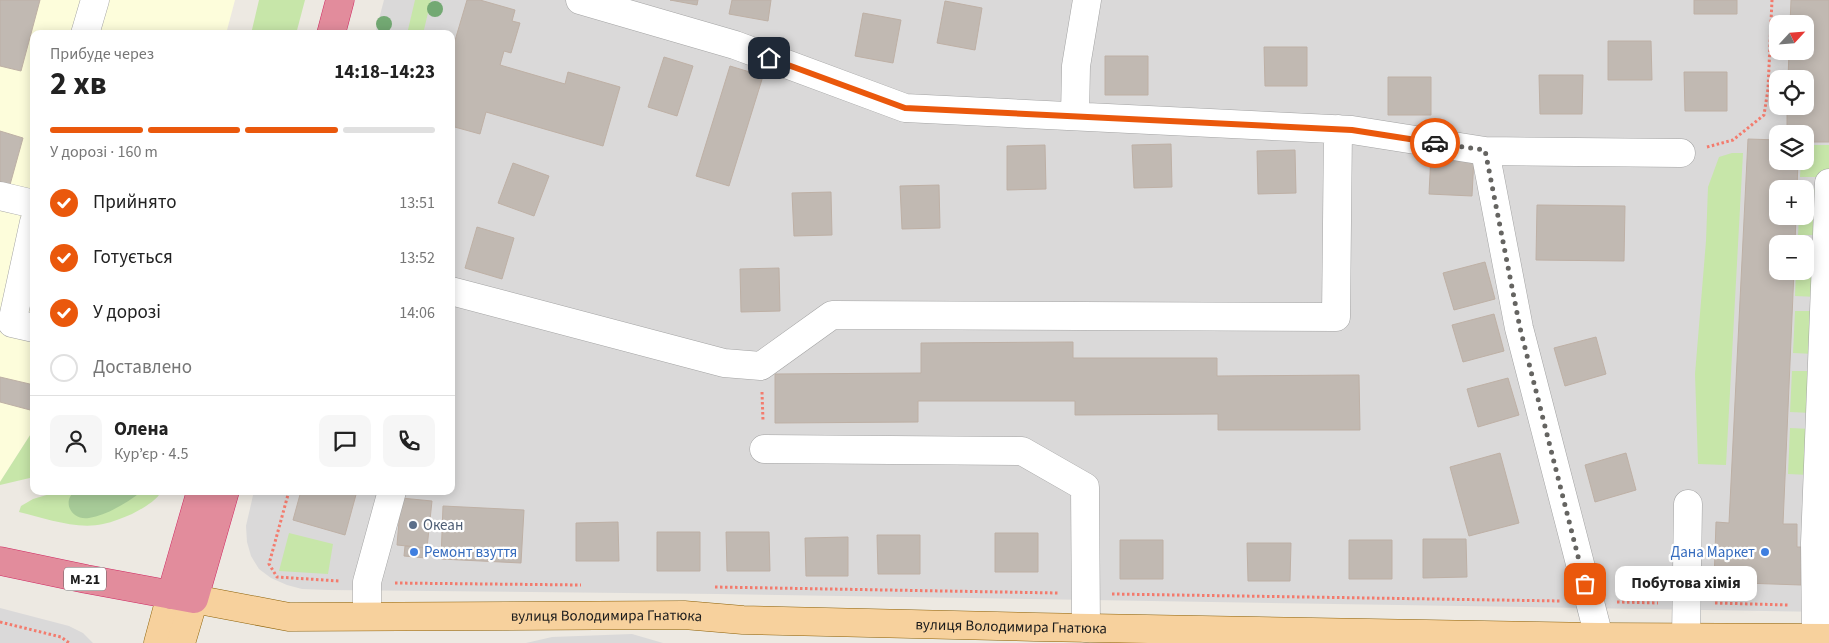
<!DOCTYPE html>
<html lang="uk">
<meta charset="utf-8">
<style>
body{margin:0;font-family:"Source Sans 3",sans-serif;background:#f6f6f6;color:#222;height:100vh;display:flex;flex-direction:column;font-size:19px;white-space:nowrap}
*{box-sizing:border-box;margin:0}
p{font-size:16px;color:#767676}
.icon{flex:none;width:28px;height:28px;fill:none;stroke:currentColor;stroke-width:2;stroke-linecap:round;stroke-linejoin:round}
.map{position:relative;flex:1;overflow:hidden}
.panel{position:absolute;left:30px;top:30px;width:425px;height:465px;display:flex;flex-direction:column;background:#fff;border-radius:10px;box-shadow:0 2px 12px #0003}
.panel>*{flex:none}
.needle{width:32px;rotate:64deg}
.tools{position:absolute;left:1769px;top:15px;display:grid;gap:10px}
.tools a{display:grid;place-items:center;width:45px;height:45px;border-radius:10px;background:#fff;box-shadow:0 2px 12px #0003;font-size:25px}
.pin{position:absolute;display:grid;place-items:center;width:42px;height:42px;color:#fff;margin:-21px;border-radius:10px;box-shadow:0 2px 8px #0006}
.courier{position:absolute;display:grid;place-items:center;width:50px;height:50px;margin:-25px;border:4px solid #ea580c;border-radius:50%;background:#fff;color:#222;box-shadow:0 1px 6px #0007}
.bubble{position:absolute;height:35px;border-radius:10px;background:#fff;box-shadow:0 2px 12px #0003;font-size:16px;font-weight:700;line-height:35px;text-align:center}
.head em{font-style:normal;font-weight:700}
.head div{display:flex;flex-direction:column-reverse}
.head{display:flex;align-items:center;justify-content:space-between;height:85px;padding:0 20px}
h1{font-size:32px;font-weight:700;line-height:38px}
.bar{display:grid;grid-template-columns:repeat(4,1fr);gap:8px 5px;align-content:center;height:60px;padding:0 20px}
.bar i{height:6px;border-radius:4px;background:#e0e0e0}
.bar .current{background:#ea580c}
.bar p{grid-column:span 4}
.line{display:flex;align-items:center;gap:12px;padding:0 20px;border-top:1px solid #e0e0e0}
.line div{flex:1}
.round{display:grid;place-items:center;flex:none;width:52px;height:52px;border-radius:10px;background:#f6f6f6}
ol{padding:0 20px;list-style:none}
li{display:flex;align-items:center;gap:15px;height:55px}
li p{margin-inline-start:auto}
li .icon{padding:5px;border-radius:50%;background:#ea580c;color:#fff;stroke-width:4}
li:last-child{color:#767676}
li i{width:28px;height:28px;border:2px solid #e0e0e0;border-radius:50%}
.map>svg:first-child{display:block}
.residential{fill:#dad9d9;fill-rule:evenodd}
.education{fill:#fdfddb}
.grass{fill:#c7e6a9}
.forest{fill:#a7cb98}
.building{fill:#c1b9b2;stroke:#beb0a5}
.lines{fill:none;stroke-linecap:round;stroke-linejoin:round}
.minor-casing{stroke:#a3a3a3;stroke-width:29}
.major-casing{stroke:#8d6107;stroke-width:29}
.highway-casing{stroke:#cf2b63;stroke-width:29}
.path{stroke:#f37b6d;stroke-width:3;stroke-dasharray:2.5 2.5;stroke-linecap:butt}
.minor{stroke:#fff;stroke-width:28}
.major{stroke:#f7d19d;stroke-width:28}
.highway{stroke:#e28c9c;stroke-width:28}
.tree{fill:#73a973}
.done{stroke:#656461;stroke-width:5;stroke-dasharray:0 9}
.route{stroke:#ea580c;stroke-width:6}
.service-dot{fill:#5c6f8a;stroke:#fff;stroke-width:2}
.shop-dot{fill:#3f7fe0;stroke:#fff;stroke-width:2}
.labels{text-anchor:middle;stroke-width:4.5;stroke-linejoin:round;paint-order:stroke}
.shield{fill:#fff;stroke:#606060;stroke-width:1}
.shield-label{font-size:14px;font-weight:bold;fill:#1c1c1c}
.service-label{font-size:15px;fill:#4e5e75;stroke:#fff;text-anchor:start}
.shop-label{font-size:15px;fill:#366cbe;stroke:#fff;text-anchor:start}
.street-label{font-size:15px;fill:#1c1c1c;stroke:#fff}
</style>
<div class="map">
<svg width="1829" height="643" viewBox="0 0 1829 643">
<rect width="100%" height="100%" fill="#ede9e2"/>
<path class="residential" d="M384,0H1829V612L717,594L328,590L302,589L287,585L271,578L259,569L251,556L247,542L246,526L254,491H451V34H375ZM1778,24H1805V51H1778ZM1778,79H1805V106H1778ZM1778,134H1805V161H1778ZM1778,189H1805V216H1778ZM1778,244H1805V271H1778Z
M0,608L69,626L83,633L93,643H0Z
M632,634L663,643H526L552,637Z"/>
<path class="education" d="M0,0H235L226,34H34V429L0,482Z"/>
<path class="grass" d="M259,0H305L296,34H251Z
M415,0H431L423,34H407Z
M1805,145H1829V177H1800L1801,161H1805Z
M1732,153H1743L1726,465L1698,464L1695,374L1706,241L1708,187L1719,157Z
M1805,189H1821L1819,235H1798L1799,216H1805Z
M1805,252L1819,253L1817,297L1795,296L1796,271H1805Z
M1795,311H1816L1814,354L1793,353Z
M1792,371H1814L1812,413L1790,412Z
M1790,428L1811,429L1809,475L1788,474Z
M34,429V477L0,485V482Z
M60,491H162C155,502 143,508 132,514C122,518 113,522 103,524C76,530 45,518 19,512L21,506L33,499Z
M289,533L333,544L328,574L279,571Z"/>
<path class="forest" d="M75,491H142C127,503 107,515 89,518C72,521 61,502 75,491Z"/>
<path class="building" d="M0,0H40L21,71L0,66Z
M467,0H480L515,10L512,21L520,23L511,53L504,51L500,65L565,84L568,72L620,87L603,146L486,112L480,134L451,126V54Z
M670,0H698L697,5Z
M732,0H771L768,21L729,14Z
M1694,0H1737V14H1694Z
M1791,0H1829V142H1805V134H1787V106H1805V79H1788L1789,51H1805V24H1790Z
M945,1L982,8L975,50L937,43Z
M863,13L901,20L893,63L855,56Z
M1608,41H1651L1652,80H1608Z
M1264,47H1307V86H1265Z
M1105,56H1148V95H1105Z
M664,57L693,66L677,116L648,107Z
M730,66L763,76L729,186L696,176Z
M1684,72H1727V111H1685Z
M1539,75H1583L1582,114H1540Z
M1388,77H1431V115H1388Z
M0,131L23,138L8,192L0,190Z
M1748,139L1778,140V161H1798L1797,189H1778V216H1796L1795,244H1778V271H1794L1783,524H1797V547H1802L1801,585L1714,582L1716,522L1729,523Z
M1171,144L1172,187L1134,188L1132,145Z
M1045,145L1046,189L1007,190V146Z
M1295,150L1296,193L1258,194L1257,151Z
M1431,155L1474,157L1472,196L1429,194Z
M513,163L549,176L534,216L498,203Z
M939,185L940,228L902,229L900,186Z
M831,192L832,235L794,236L792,193Z
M1537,205L1625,206L1624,261L1536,260Z
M477,227L514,238L502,279L465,268Z
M1485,262L1495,299L1454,310L1443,273Z
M779,268L780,311L741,312L740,269Z
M1494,314L1504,351L1463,362L1452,325Z
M1596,337L1606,374L1565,386L1554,348Z
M1073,342V358H1217V376L1359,375L1360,430H1218V414L1075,415V401H918V422L775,423V374L921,373V343Z
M0,377L34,385V411L0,402Z
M1508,378L1519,415L1478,427L1467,389Z
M1500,453L1519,523L1469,536L1450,467Z
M1626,453L1636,490L1595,502L1585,465Z
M301,491H357L345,535L293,520Z
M401,498L432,501L427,548L397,545Z
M443,506L524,510L521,563L441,559Z
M618,522L619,561H576V523Z
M657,532H700V571H657Z
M726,532H769L770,571H727Z
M995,533H1038V572H995Z
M877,535H920V574H878Z
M848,537V576H806L805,538Z
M1423,539H1466L1467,577L1423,578Z
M1120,540H1163V579H1120Z
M1349,540H1392V579H1349Z
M1247,543H1291L1290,581H1248Z
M405,546L427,548L426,558L404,556Z"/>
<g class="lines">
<defs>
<path id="minor" d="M580,0L735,45L905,108L1352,130L1485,151L1681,153
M85,34L95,0
M1075,116L1076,66L1087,0
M1485,151L1519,328L1599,637
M0,196L34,204
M34,222L12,323L34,328
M451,291L724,363L761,366L832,315L1336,317L1338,129
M764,449L1022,451L1085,487L1086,628
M367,616V582L392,491
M1686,638L1688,504
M1816,638L1815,543L1829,183"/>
<g id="major">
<path d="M158,643L171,595"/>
<path id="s1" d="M181,643L194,599L289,617L684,615L743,620L1035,627L1599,637L1829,638"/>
</g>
<path id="highway" d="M331,34L340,0
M0,561L86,579L194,599L225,491
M171,595L201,491"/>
</defs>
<use href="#minor" class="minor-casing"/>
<use href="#major" class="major-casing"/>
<use href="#highway" class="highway-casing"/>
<path class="path" d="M1707,147L1733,140L1764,115L1768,89L1772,0
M762,392L763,421
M289,491L269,564L277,577L339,581
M395,583L581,585
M715,587L1058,593
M1112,594L1561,601
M1617,602L1658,603
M1715,603L1788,605
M0,622L61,637L69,643"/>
<use href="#minor" class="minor"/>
<use href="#major" class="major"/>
<use href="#highway" class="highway"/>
</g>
<g class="tree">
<circle cx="435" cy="9" r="8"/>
<circle cx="384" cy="24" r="8"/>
</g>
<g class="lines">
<path class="done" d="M1435,143L1485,150L1520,328L1585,584"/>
<path class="route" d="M769,58L905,108L1352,130L1435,143"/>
</g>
<circle class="service-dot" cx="413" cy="525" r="5"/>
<g class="shop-dot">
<circle cx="414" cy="552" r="5"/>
<circle cx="1765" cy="552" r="5"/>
</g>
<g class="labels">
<rect class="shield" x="64" y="567.5" width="42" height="23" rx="4"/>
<g class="shield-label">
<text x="85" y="584">М-21</text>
</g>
<g class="service-label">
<text x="423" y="530">Океан</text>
</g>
<g class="shop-label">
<text x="424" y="557">Ремонт взуття</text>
<text x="1755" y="557" text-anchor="end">Дана Маркет</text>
</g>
<g class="street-label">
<text dy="5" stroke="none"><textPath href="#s1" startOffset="460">вулиця Володимира Гнатюка</textPath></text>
<text dy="5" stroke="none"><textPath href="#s1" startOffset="865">вулиця Володимира Гнатюка</textPath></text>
</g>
</g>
</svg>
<div class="tools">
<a><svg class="needle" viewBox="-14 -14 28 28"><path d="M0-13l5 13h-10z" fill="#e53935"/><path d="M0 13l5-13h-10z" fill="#767676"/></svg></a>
<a><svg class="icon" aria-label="locate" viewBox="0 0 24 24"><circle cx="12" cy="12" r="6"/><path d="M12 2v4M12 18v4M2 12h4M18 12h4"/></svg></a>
<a><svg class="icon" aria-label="layers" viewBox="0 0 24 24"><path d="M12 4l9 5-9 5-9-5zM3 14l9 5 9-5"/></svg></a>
<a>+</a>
<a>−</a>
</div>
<div class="pin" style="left:1585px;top:584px;background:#ea580c"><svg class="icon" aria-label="bag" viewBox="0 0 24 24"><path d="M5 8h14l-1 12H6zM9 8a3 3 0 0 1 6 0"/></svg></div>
<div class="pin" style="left:769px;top:58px;background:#1f2937"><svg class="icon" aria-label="home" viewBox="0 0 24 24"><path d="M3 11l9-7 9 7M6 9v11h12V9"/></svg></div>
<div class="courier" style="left:1435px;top:143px"><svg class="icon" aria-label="car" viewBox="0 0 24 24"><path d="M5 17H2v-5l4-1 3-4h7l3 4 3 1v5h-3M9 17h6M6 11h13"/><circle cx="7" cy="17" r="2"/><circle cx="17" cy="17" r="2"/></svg></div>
<div class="bubble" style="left:1615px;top:566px;width:142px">Побутова хімія</div>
<section class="panel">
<div class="head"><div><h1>2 хв</h1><p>Прибуде через</p></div><em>14:18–14:23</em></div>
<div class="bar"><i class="current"></i><i class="current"></i><i class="current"></i><i></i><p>У дорозі · 160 m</p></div>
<ol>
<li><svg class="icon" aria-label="check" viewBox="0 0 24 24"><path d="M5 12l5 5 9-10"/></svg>Прийнято<p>13:51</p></li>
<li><svg class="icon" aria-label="check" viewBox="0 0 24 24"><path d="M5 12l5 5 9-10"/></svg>Готується<p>13:52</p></li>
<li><svg class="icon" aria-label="check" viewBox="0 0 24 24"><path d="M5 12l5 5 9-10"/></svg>У дорозі<p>14:06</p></li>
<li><i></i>Доставлено</li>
</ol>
<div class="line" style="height:90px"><a class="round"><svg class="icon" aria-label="person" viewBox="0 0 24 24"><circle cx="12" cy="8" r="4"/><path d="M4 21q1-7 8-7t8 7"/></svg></a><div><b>Олена</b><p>Кур’єр · 4.5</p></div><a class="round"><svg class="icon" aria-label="chat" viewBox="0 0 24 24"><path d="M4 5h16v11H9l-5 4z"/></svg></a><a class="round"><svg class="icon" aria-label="phone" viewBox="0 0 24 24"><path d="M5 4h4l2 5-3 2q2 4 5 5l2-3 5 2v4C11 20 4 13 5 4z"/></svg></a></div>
</section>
</div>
